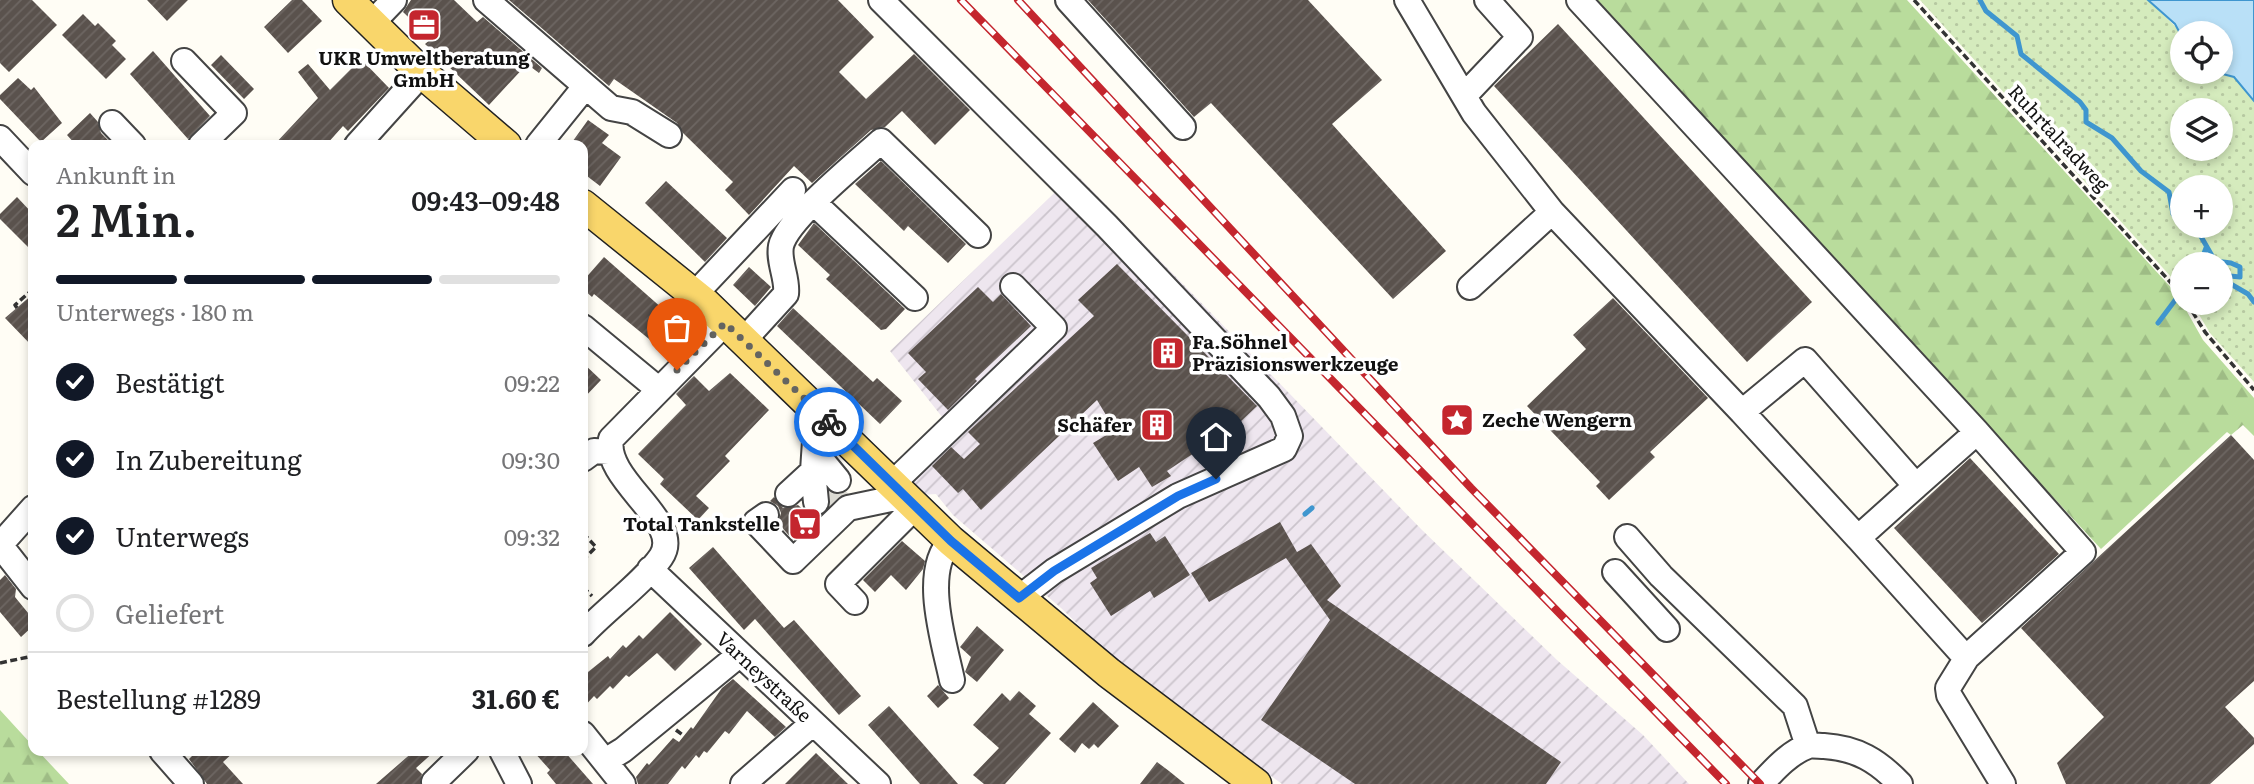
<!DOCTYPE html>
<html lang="de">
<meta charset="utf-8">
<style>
body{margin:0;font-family:Literata,serif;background:#f2f2f2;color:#202124;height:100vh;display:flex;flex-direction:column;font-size:26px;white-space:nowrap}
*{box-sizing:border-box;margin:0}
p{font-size:23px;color:#757577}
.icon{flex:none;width:38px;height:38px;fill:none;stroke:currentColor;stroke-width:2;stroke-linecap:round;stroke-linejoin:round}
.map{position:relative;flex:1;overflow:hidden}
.details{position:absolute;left:28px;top:140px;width:560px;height:616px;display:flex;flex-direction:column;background:#fff;border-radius:14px;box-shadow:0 4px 10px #0003}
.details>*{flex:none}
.buttons{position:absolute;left:2170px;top:21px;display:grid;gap:14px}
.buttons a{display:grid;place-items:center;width:63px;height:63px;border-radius:50%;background:#fff;box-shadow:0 4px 10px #0003;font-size:35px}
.pin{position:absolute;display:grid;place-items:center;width:60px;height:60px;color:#fff;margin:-72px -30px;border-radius:50% 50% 50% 0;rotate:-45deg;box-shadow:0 0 7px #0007}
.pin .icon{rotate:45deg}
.courier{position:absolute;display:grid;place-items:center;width:70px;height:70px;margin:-35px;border:5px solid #1a73e8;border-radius:50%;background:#fff;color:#222;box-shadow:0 2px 9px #0007}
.summary em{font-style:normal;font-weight:600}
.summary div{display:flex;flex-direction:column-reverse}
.summary{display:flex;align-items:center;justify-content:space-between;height:119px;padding:0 28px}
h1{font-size:46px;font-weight:600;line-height:52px}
.bar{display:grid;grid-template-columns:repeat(4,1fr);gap:10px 7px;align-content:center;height:84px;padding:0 28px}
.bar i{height:9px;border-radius:5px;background:#e0e0e0}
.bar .on{background:#111827}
.bar p{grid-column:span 4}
.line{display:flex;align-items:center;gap:18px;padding:0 28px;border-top:2px solid #e0e0e0}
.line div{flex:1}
ol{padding:0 28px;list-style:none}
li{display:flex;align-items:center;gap:21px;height:77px}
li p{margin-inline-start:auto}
li .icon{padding:7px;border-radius:50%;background:#111827;color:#fff;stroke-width:4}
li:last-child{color:#757577}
li i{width:38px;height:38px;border:4px solid #e0e0e0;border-radius:50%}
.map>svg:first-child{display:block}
.industrial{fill:url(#industrial-furrows)}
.grass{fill:url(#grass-dots);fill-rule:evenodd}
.forest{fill:url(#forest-firs)}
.water{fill:#b9e0f7;stroke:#3f96cf;stroke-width:2}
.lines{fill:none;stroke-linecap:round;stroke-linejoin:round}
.stream{stroke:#3f96cf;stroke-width:5}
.building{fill:url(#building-hatch)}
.minor-tunnel{stroke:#dbdad3;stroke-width:24;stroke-dasharray:24 12;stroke-linecap:butt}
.minor-casing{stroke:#444;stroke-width:28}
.major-casing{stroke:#222;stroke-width:33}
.path{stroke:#333;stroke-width:3.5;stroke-dasharray:7 3.5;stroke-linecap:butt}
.minor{stroke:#fff;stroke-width:24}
.major{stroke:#f9d66b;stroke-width:30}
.rail-casing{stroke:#c4262e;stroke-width:8}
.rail{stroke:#fff;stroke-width:5;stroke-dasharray:16;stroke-linecap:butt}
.done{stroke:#646461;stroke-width:7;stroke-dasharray:0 12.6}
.route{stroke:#1a73e8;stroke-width:9}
.labels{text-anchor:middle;stroke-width:7;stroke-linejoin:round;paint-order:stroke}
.poi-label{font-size:19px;font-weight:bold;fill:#111;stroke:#fff;text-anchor:start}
.street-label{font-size:19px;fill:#111;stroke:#fff}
</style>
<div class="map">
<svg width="2254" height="784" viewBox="0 0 2254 784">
<defs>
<pattern id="industrial-furrows" width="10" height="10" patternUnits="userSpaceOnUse" patternTransform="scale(1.75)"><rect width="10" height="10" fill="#eee6ef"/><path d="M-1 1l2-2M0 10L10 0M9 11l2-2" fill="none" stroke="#cbc4cc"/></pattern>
<pattern id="grass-dots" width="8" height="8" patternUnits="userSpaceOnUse" patternTransform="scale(1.75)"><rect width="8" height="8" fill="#d5ebbd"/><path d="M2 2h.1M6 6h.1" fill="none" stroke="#b6c8a1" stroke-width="1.8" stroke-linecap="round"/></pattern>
<pattern id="forest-firs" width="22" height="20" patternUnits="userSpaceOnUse" patternTransform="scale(1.75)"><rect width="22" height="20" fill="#b9dc9c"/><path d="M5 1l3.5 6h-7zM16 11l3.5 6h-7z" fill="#9ebc85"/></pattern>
<pattern id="building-hatch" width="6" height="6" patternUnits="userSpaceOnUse" patternTransform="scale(1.75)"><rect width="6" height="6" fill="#5a524d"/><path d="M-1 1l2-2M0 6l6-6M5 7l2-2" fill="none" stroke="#6d6662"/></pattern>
</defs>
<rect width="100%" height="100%" fill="#fffdf5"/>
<path class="industrial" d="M1075,173L1422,530L1557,660L1643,735L1689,784H1282L1121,666L1061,608L953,515L936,494L905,496L892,484L950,427L890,351Z"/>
<path class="grass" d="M1920,0H2148L2179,30L2182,72C2198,72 2221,68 2235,78C2243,84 2248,94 2254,101V382L2210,333L2192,303H2221V264H2182V289ZM2182,110H2221V149H2182ZM2182,187H2221V226H2182Z"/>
<path class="forest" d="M1594,0H1907L2177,294L2203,340L2254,398V436L2243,425L2231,435L2227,432L2101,549Z
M0,710L33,746V751H38L69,784H0Z"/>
<path class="water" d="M2148,0H2254V101L2234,77L2215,72H2221V33H2182V37L2175,24Z"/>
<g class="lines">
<path class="stream" d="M1980,0L1986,11L2017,36L2021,54L2080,102L2086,110V122L2112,138L2141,171L2169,192L2173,214L2182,225
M2195,226L2215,261L2231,263L2240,267V277L2230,276L2229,283L2248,294L2254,302
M2200,264L2206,248
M2158,323L2176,299
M1305,514L1312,508"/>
</g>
<path class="building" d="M0,0H32L57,25L9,72L0,63Z
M147,0H188L167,21Z
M292,0H302L322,21L288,53L264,27Z
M411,0H454L477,22L483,17L542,68L539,73L527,64L489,105L425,44L431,39L403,12Z
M509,0H838L874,37L839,72L866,99L914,54L970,110L935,145L902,111L885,127L871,130L812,183L794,166L749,215L725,190L733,182L683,133L677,123L614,79L609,86Z
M1088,0H1308L1382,80L1332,124L1446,251L1393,299L1211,103L1194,117Z
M83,14L95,26L98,23L116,41L112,45L126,59L106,79L62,35Z
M1558,24L1812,302L1747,362L1494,86Z
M153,51L210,116L188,139L130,74Z
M221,55L254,89L244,99L211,65Z
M361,59L389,88L348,131L343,126L326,145H274L318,98L298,72L308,64L330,90Z
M18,78L31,90L34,87L62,123L41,142L0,99V95Z
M90,113L98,122L101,133L113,145H76L67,135Z
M588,120L609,135L602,143L621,157L600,186L583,173V145H570Z
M881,161L966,244L948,263L908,226L904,231L855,184Z
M666,181L727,238L705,262L645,203Z
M17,197L33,214V252L0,219V214Z
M814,223L905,309L886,329L881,330L838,290L826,279L830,275L798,245Z
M604,257L680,324L660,348L594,294L592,297L583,289V281Z
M1117,264L1257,406L1219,442L1215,439L1167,471L1171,476L1152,487L1139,467L1118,481L1093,443L1115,430L1097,400L981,510L963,489L958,493L932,466L951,447L964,459L980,444L968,432L1094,316L1078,300Z
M749,267L771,287L755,306L733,285Z
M978,287L993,302L1001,294L1031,326L975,379L977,381L948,410L918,379L926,372L908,353Z
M33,294V347L5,318Z
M1613,298L1708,398L1650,452L1655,457L1609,500L1596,486L1600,482L1527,406L1586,349L1573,335Z
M793,308L873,382L877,378L902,401L880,424L777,326Z
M583,363L601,380L583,399Z
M730,373L769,410L725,456L730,461L696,496L709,508L698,520L660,484L664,479L638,454L686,405L676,394L694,376L709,391Z
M2231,435L2254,460V681L2225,707L2254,738V744L2210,784H2066L2057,763L2104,717L2021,628Z
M1970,458L2059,554L1982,623L1894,528Z
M774,497L783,508L798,505L809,515L818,517L793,540L778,523L781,513L778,506L770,501Z
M1280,522L1297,552L1311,544L1341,586L1327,600L1561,762L1546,784H1355L1261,720L1330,620L1286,558L1209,602L1191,573Z
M1150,533L1156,542L1165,536L1190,575L1154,598L1150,591L1111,616L1090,583L1097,578L1091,568Z
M902,541L925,561L923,569L906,590L891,575L875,592L863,580Z
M713,547L784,628L794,620L861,696L839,715L755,619L744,630L689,568Z
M5,575L16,589L15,597L33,619V626L21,637L0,612V580Z
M670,612L702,644L675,671L657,653L629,677L626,675L613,689L610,686L597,699L594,696L583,708V676L608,656L610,659L623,645L626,648L639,635L643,639Z
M977,626L1004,650L977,682L965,672L971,657L960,647Z
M733,679L786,727L775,737L747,711L729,734L725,731L707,753L704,751L699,758L696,755L685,769L682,766L668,784H638L636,777L647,763L649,765L673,738L679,742L691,727L693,729L722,688Z
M938,685L949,698L938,708L927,696Z
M1019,691L1036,706L1029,714L1051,733L1005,784H984L973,775L999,748L973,725L1002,693L1010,701Z
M1093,702L1119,726L1098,748L1094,744L1089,749L1082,743L1075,753L1059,739Z
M889,706L923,744L958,784H920L868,725Z
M197,751H235L223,762L243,784H207L189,759Z
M414,751H435L416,768L422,774L420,784H376Z
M533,751H564L593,784H556L547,773L550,770Z
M816,753L848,784H785Z
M1157,762L1169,771L1185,784H1140Z"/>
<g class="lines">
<path class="minor-tunnel" d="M828,491L843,505"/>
<defs>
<path id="minor" d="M486,0L611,108L632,112L669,135
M881,0L1107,226L1269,397L1283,416L1290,436L1284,449L1178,496L1054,571L1019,598
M1068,0L1183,127
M1407,0L1474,113L1552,212L1470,287
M1579,0L1977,432
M371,24L394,0
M184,61L234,113L201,145
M1464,96L1520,37L1487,0
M112,123L133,145
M0,138L33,173
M357,145L422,73
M538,145L584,88
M814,203L915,298
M1552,212L1742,412L1805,360L1916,486L1858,538L1966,658L2083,552L1977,432L1916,486
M695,294L793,190
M583,327L658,389
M744,340L786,294C788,278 778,262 781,246C787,219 858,162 881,141L978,235
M1742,412L1858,538
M815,452L838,480
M583,459L594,451L609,452
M892,484L1054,328L1013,286
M788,494L813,471
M816,502L813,471L817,411
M766,515L756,522L793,561L848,508L905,496
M1627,537L1661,576L1795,706L1808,746
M951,541C921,571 944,642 952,680
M0,545L33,587
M0,545L33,508
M650,569L878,784
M1615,572L1667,629
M855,602L838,584L916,506
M583,634C605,610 644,582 661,557C685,522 603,481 611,439L725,323
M1969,654L1948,688L1949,695L2003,784
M583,734L623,784
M162,751L191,784
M502,751L519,784
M605,761L623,750L739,655
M434,782L466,751
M743,784L813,723
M1761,784C1773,771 1790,752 1808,746C1812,745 1819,746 1824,746C1857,748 1878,761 1900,784"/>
<path id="major" d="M348,0L422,73L506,145
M583,205L706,304L951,541L1109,673L1256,784"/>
</defs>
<use href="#minor" class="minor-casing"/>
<use href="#major" class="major-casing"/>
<path class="path" d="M1914,0L2182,295
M2187,303L2205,332L2254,390
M17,308L15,305L33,289
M583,533L596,547L583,560
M583,587L592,596
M0,663L33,656
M676,730L684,736"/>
<use href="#minor" class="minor"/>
<use href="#major" class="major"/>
<defs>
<path id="rail" d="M961,0L1726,784
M1018,0L1471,488L1760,784"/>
</defs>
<use href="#rail" class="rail-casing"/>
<use href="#rail" class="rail"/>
</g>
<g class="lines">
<path class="done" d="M677,370L725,323L829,422"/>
<path class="route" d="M829,422L951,541L1019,598L1054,571L1178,496L1216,479"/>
</g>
<defs>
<symbol id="office-square" viewBox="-11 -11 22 22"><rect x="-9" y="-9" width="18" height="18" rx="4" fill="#c4262e" stroke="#fff"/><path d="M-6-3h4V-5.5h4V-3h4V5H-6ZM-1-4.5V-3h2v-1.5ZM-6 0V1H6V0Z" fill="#fff"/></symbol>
<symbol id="building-square" viewBox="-11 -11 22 22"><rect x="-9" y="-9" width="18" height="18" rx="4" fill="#c4262e" stroke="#fff"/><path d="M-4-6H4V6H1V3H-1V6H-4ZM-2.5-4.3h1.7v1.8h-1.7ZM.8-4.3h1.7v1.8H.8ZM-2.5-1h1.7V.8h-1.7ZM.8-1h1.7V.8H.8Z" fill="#fff"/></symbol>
<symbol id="sight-square" viewBox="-11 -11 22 22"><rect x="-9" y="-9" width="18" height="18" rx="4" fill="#c4262e" stroke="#fff"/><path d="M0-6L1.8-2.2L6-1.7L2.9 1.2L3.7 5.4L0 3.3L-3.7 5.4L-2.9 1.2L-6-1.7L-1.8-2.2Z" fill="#fff"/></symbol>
<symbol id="supermarket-square" viewBox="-11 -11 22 22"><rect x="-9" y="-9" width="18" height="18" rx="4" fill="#c4262e" stroke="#fff"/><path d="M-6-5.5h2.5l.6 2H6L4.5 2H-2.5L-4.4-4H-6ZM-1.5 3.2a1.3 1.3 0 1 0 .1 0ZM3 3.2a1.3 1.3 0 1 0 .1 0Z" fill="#fff"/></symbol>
</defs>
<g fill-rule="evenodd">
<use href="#office-square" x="405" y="6" width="38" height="38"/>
<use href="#building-square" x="1149" y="334" width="38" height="38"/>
<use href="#sight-square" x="1438" y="401" width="38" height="38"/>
<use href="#building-square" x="1138" y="406" width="38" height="38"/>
<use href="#supermarket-square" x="786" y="505" width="38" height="38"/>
</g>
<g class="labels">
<g class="poi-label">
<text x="424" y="65" text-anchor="middle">UKR Umweltberatung<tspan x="424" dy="22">GmbH</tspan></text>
<text x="1192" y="349">Fa.Söhnel<tspan x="1192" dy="22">Präzisionswerkzeuge</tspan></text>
<text x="1482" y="427">Zeche Wengern</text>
<text x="1132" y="432" text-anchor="end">Schäfer</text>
<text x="780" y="531" text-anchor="end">Total Tankstelle</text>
</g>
<g class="street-label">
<text transform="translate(2059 138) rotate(47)" y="7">Ruhrtalradweg</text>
<text transform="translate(764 677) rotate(43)" y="7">Varneystraße</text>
</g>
</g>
</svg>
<div class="buttons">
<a><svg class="icon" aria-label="locate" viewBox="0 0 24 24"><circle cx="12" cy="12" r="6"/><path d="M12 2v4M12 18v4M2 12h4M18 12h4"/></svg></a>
<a><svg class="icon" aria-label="layers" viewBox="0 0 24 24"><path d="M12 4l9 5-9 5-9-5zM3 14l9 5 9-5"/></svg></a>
<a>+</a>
<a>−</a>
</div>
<div class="pin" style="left:677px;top:370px;background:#ea580c"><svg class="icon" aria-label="bag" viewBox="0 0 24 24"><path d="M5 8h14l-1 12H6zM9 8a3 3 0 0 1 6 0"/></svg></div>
<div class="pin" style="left:1216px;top:479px;background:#1f2937"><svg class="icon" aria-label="home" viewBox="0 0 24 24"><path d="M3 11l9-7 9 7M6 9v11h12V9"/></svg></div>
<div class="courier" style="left:829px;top:422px"><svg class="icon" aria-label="bike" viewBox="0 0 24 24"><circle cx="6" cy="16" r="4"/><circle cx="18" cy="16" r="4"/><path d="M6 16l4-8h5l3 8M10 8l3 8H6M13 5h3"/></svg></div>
<section class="details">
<div class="summary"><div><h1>2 Min.</h1><p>Ankunft in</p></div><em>09:43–09:48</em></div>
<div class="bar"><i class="on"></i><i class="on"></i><i class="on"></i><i></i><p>Unterwegs · 180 m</p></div>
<ol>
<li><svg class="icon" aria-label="check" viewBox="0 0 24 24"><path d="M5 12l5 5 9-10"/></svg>Bestätigt<p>09:22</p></li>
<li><svg class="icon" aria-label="check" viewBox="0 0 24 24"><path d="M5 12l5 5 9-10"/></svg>In Zubereitung<p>09:30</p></li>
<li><svg class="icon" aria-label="check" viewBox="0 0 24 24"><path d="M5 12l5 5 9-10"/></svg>Unterwegs<p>09:32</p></li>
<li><i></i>Geliefert</li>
</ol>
<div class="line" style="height:91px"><div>Bestellung #1289</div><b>31.60 €</b></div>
</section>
</div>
